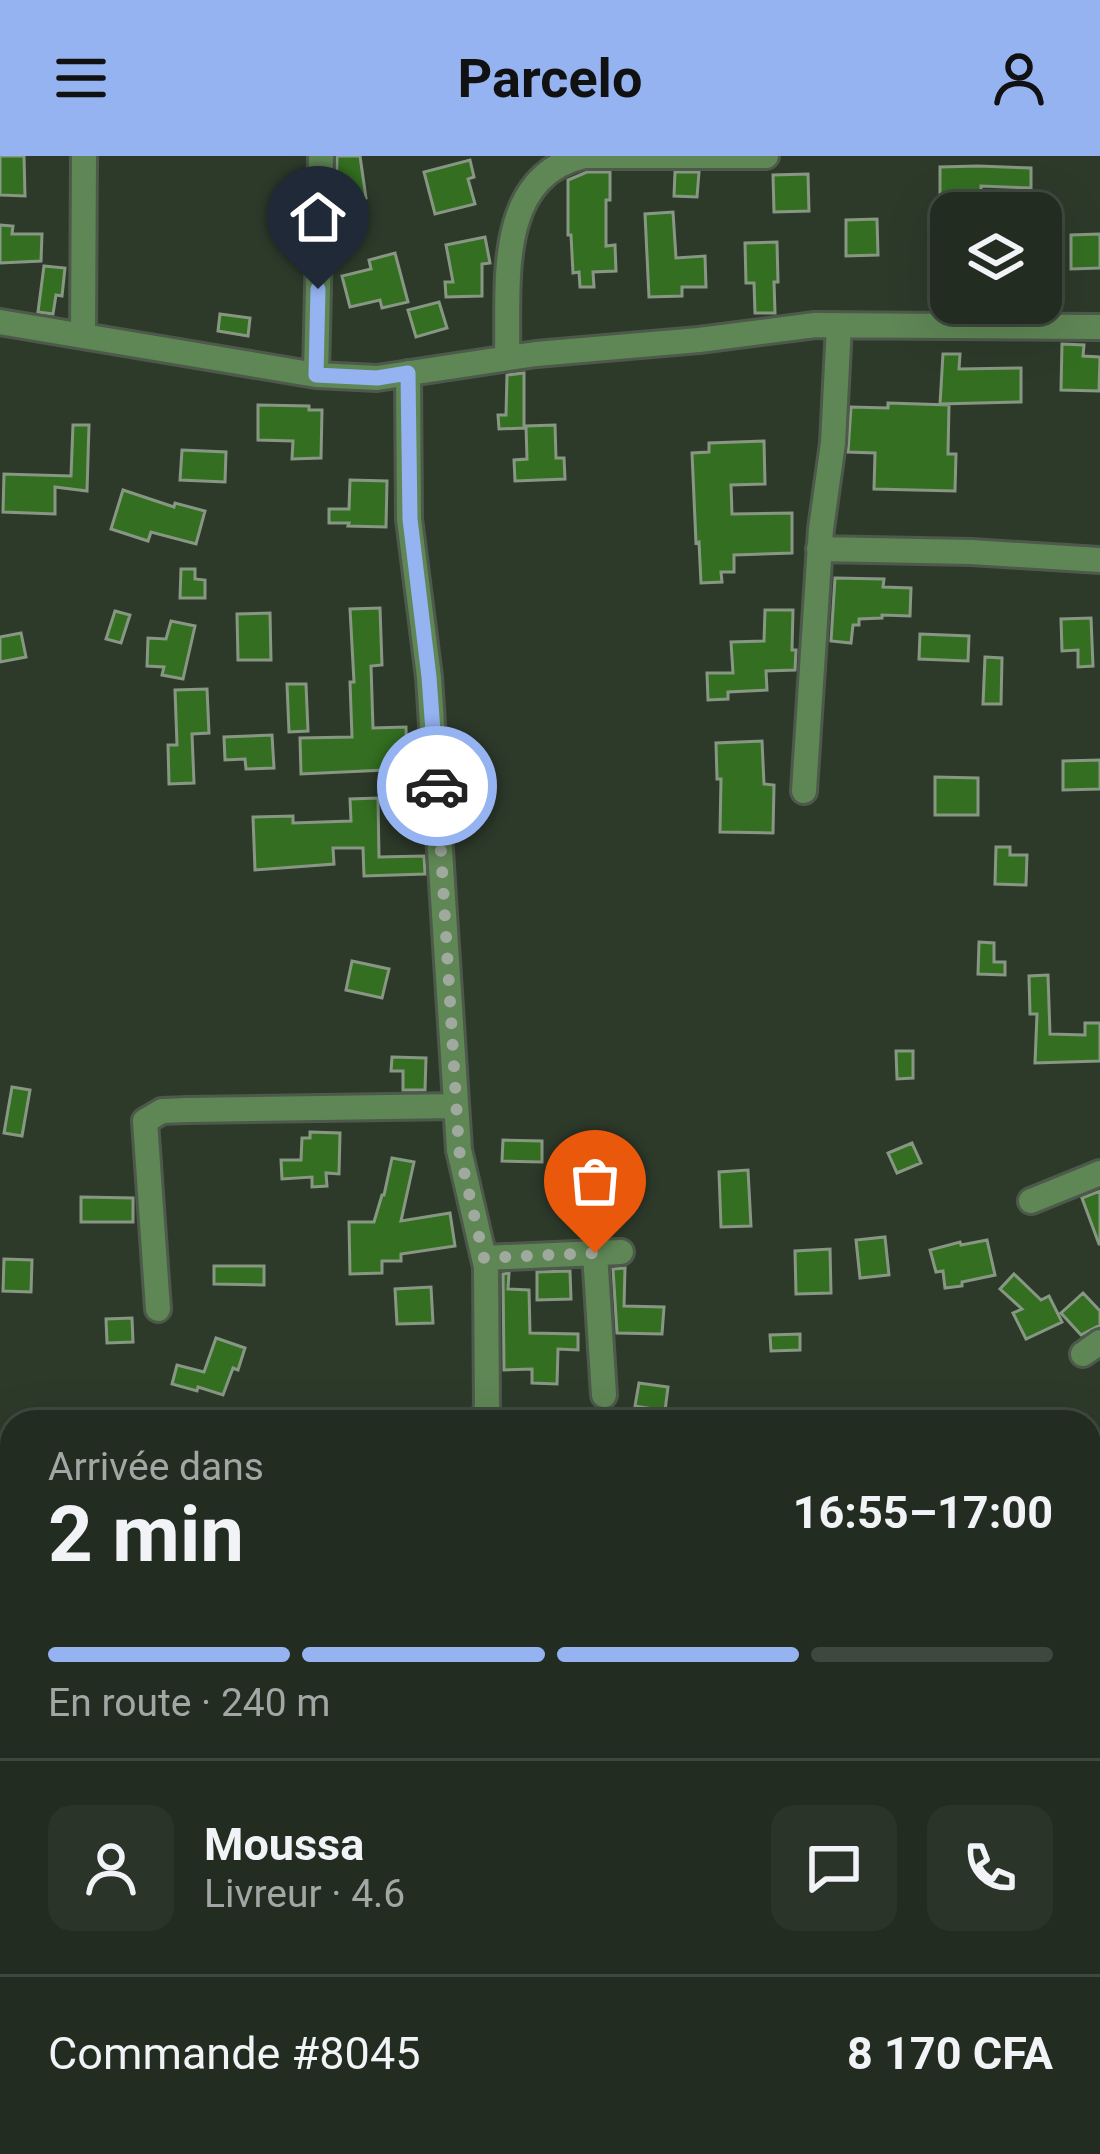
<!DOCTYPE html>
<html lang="fr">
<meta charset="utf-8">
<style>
body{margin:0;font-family:Roboto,sans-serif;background:#2a3429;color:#f1f3f6;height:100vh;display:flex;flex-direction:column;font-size:45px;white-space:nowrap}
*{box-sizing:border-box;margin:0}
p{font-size:39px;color:#a2a7a5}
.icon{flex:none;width:66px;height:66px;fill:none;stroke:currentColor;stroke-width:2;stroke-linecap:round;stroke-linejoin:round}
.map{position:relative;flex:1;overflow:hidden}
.panel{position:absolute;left:0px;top:1254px;width:1101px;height:744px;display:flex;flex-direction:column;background:#222c20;border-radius:36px 36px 0 0;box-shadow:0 12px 48px #0002,0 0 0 3px #3f483e}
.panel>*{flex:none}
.buttons{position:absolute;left:930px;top:36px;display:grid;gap:24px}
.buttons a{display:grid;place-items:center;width:132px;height:132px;border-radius:24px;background:#222c20;box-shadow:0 12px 48px #0002,0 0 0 3px #3f483e;font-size:60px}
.pin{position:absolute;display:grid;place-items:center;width:102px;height:102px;color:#fff;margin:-123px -51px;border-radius:50% 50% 50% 0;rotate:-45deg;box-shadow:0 0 12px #0007}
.pin .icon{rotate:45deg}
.courier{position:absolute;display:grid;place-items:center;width:120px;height:120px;margin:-60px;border:9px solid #95b2f1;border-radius:50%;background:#fff;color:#222;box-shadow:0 3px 15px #0007}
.head em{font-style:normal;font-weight:700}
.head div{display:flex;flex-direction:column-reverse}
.head{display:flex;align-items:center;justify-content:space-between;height:204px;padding:0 48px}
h1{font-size:78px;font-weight:700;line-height:90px}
.bar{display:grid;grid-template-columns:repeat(4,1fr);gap:18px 12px;align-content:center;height:144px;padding:0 48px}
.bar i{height:15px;border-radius:9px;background:#3f483e}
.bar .active{background:#95b2f1}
.bar p{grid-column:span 4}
.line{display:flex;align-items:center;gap:30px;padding:0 48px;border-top:3px solid #3f483e}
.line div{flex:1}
.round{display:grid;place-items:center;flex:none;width:126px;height:126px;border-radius:24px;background:#2a3429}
header{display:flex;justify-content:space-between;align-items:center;height:156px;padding:0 48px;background:#95b2f1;color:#111;font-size:54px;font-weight:700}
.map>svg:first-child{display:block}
.building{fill:#346f21;stroke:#889784;stroke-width:3}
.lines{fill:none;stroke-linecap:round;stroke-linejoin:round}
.minor-casing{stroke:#4d594a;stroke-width:30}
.minor{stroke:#5f8655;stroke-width:24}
.done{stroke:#9fa99d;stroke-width:12;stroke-dasharray:0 21.6}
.route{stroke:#95b2f1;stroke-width:15}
</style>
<header><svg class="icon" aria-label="menu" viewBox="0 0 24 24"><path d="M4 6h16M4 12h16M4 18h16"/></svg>Parcelo<svg class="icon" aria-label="person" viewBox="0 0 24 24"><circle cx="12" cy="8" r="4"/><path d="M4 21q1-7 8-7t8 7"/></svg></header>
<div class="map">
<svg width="1100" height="1998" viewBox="0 0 1100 1998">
<rect width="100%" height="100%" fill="#2d3a2a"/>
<path class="building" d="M0,0H24L25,40L0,39Z
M337,0H360L366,42L336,46Z
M470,4L474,21L468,23L475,48L435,58L424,16Z
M978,10L1031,12V32L981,30V57H940V11Z
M587,16H610V44H606V90L615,89L616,115L593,116L594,131H580L579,116L573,117L571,79H568V24Z
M675,16H699L697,41L674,40Z
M808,18L809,55L774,56L773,19Z
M673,56L676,102L705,100L706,131H682V140L649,141L645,58Z
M877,63L878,99L846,100V64Z
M0,69L13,70L12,78H42L41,105L0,107Z
M1100,78V112L1071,113V79Z
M485,81L490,107L482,108V140L446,141L445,126H453L446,89Z
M777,86L778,126H774L775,157H755L754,127H746L745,87Z
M395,97L408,146L382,152L380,144L350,151L342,120L371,113L369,104Z
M44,110L65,112L62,140L56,139L53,158L38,156Z
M439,146L447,172L416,181L408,154Z
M220,158L250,162L248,180L218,175Z
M1062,188L1084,189L1083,200L1100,201L1099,235L1061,234Z
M943,198H960L959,213L1021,212V246L940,248Z
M524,217V272L499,273L498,259H506L507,219Z
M888,247L949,249L948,298H956L955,335L874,333L875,297L848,296L851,251L888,252Z
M258,249L309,250V254H322L321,302L292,303L293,285L258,284Z
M73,269H89L87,335L55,331V358L3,356L4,318L71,320Z
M555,269L556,302H564L565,323L515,325L514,304L527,303L526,270Z
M764,285L765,328L731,329L732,358L792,357V397L734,399V416H721L722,426L701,427L699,386L696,387L692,297L709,296V287Z
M182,294L226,296L225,326L180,324Z
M350,324L387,325L386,371L348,370L349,367H329V353H349Z
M123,334L174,351L175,347L205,355L196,388L151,376L148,385L111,373Z
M181,413H195V423L205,424V442H180Z
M835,422L884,423L883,431L911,432L910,460L882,459V462L859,463V469H853L851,487L831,485Z
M380,452L382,509L371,510L373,572L406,571L407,613L301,618L300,582L352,581L350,526H354L350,453Z
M765,454H793L792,494H796L795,514L766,515L767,534L728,536V543L708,544L707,517H733L731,486L764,485Z
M115,455L130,459L121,487L106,483Z
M270,457L271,504H238L237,458Z
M1091,462L1093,510L1078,511V494L1062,495L1061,463Z
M171,465L195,470L183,523L162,519L164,511L147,510L148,482L166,483Z
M21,477L26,501L0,506V481Z
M920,478L969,480L968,505L919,503Z
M985,501L1002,502L1001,548H983Z
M287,528H306L308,575L289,576Z
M207,533L209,577L192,578L194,627L169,628L168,589H177L175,534Z
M272,579L274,612L246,613L245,603L225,604L224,581Z
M762,585L764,628L774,629L773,677L720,676L721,623H717L716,587Z
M1100,604V633L1063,634V605Z
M935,621L978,622V659H935Z
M378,642L379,701L424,700L425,718L364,720L363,692H333L334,708L255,714L253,661L293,660V667L351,665L350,643Z
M996,691H1010V699H1027L1026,729L995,728Z
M979,786L994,787V806H1005V819L978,818Z
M352,805L389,813L382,842L346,834Z
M1048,819L1050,878L1085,879V867H1100V905L1035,907L1037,858H1030L1029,820Z
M896,895H913V922L897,923Z
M392,901L426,902L425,934H403V915H391Z
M12,931L30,934L22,980L4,977Z
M310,976L340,977L339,1018L326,1017L327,1030L312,1031V1021L282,1023L281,1004H301L302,982H310Z
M503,984L542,985V1006L502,1005Z
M912,987L921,1007L897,1017L888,997Z
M392,1002L414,1006L401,1065L450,1057L455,1090L401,1098V1105H382V1117L350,1118L349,1066H374L382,1039H384Z
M748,1014L751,1070L721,1071L719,1016Z
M1100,1035V1088H1099L1082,1042Z
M81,1041L133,1042V1066H81Z
M885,1081L889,1119L860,1122L856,1084Z
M987,1084L995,1119L962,1126V1130L945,1132L943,1115L936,1116L930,1094L960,1086L961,1089Z
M830,1093L831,1137L796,1138L795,1095Z
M4,1103L32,1104L31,1136L3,1135Z
M214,1110H264V1129L214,1128Z
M625,1112L624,1150L664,1151L662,1178L617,1177L613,1113Z
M570,1115L571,1143L537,1144V1116Z
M509,1117L508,1133L529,1134L530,1177L578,1178V1194L558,1193L557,1228L532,1227V1213L504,1214L503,1118Z
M1014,1118L1041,1144L1049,1140L1062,1166L1026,1183L1013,1157L1022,1153L1000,1133Z
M431,1131L433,1167L397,1168L395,1133Z
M1083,1137L1100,1155V1169L1081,1179L1061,1157Z
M132,1162L133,1186L107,1187L106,1163Z
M800,1178V1194L771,1195L770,1179Z
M216,1182L245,1192L238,1214L233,1212L223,1239L198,1231L197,1235L172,1228L177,1209L204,1216Z
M639,1227L668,1231L665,1255L635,1250Z"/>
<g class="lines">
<defs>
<path id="minor" d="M0,166L316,219L377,222L536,198L699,184L815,169L1100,171
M83,179L84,0
M507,202C509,130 494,21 584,0H766
M408,217L409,363L429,521L459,994L486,1111L487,1251L482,1266
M316,219L321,0
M819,393L971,396L1100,404
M804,635L821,373L833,287L839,169
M1031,1045L1100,1017
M595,1097L604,1239
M484,1102L621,1096
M158,1153L145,965L162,955L188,954L456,950
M1083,1198L1100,1186
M655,1986L660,1998
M738,1986L742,1996L749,1997L806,1986
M940,1986L942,1998"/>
</defs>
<use href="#minor" class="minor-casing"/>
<use href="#minor" class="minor"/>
</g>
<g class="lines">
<path class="done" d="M437,630L459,994L484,1102L595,1097"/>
<path class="route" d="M318,133L316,219L377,222L408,217L410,363L429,521L437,630"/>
</g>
</svg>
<div class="buttons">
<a><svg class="icon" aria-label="layers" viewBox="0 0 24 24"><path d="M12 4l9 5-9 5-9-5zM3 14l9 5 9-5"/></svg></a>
</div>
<div class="pin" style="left:595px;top:1097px;background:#ea580c"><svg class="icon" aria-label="bag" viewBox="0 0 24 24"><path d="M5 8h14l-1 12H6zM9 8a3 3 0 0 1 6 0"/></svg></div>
<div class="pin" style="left:318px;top:133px;background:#1f2937"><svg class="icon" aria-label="home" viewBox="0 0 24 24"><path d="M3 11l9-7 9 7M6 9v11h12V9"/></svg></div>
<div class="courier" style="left:437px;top:630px"><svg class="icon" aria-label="car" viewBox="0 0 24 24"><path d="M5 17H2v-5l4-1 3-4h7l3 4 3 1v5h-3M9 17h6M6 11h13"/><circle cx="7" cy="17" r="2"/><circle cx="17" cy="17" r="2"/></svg></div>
<section class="panel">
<div class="head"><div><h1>2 min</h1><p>Arrivée dans</p></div><em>16:55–17:00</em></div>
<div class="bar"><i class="active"></i><i class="active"></i><i class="active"></i><i></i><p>En route · 240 m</p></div>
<div class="line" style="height:216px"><a class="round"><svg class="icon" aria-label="person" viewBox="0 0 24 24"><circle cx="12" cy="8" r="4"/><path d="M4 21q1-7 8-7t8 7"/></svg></a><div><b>Moussa</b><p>Livreur · 4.6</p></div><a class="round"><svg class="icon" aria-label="chat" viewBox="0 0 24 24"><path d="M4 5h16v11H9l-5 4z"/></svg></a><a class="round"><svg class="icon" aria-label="phone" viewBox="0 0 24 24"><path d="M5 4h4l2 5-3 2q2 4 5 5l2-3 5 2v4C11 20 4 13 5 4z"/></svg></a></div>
<div class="line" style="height:156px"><div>Commande #8045</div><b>8 170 CFA</b></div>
</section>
</div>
